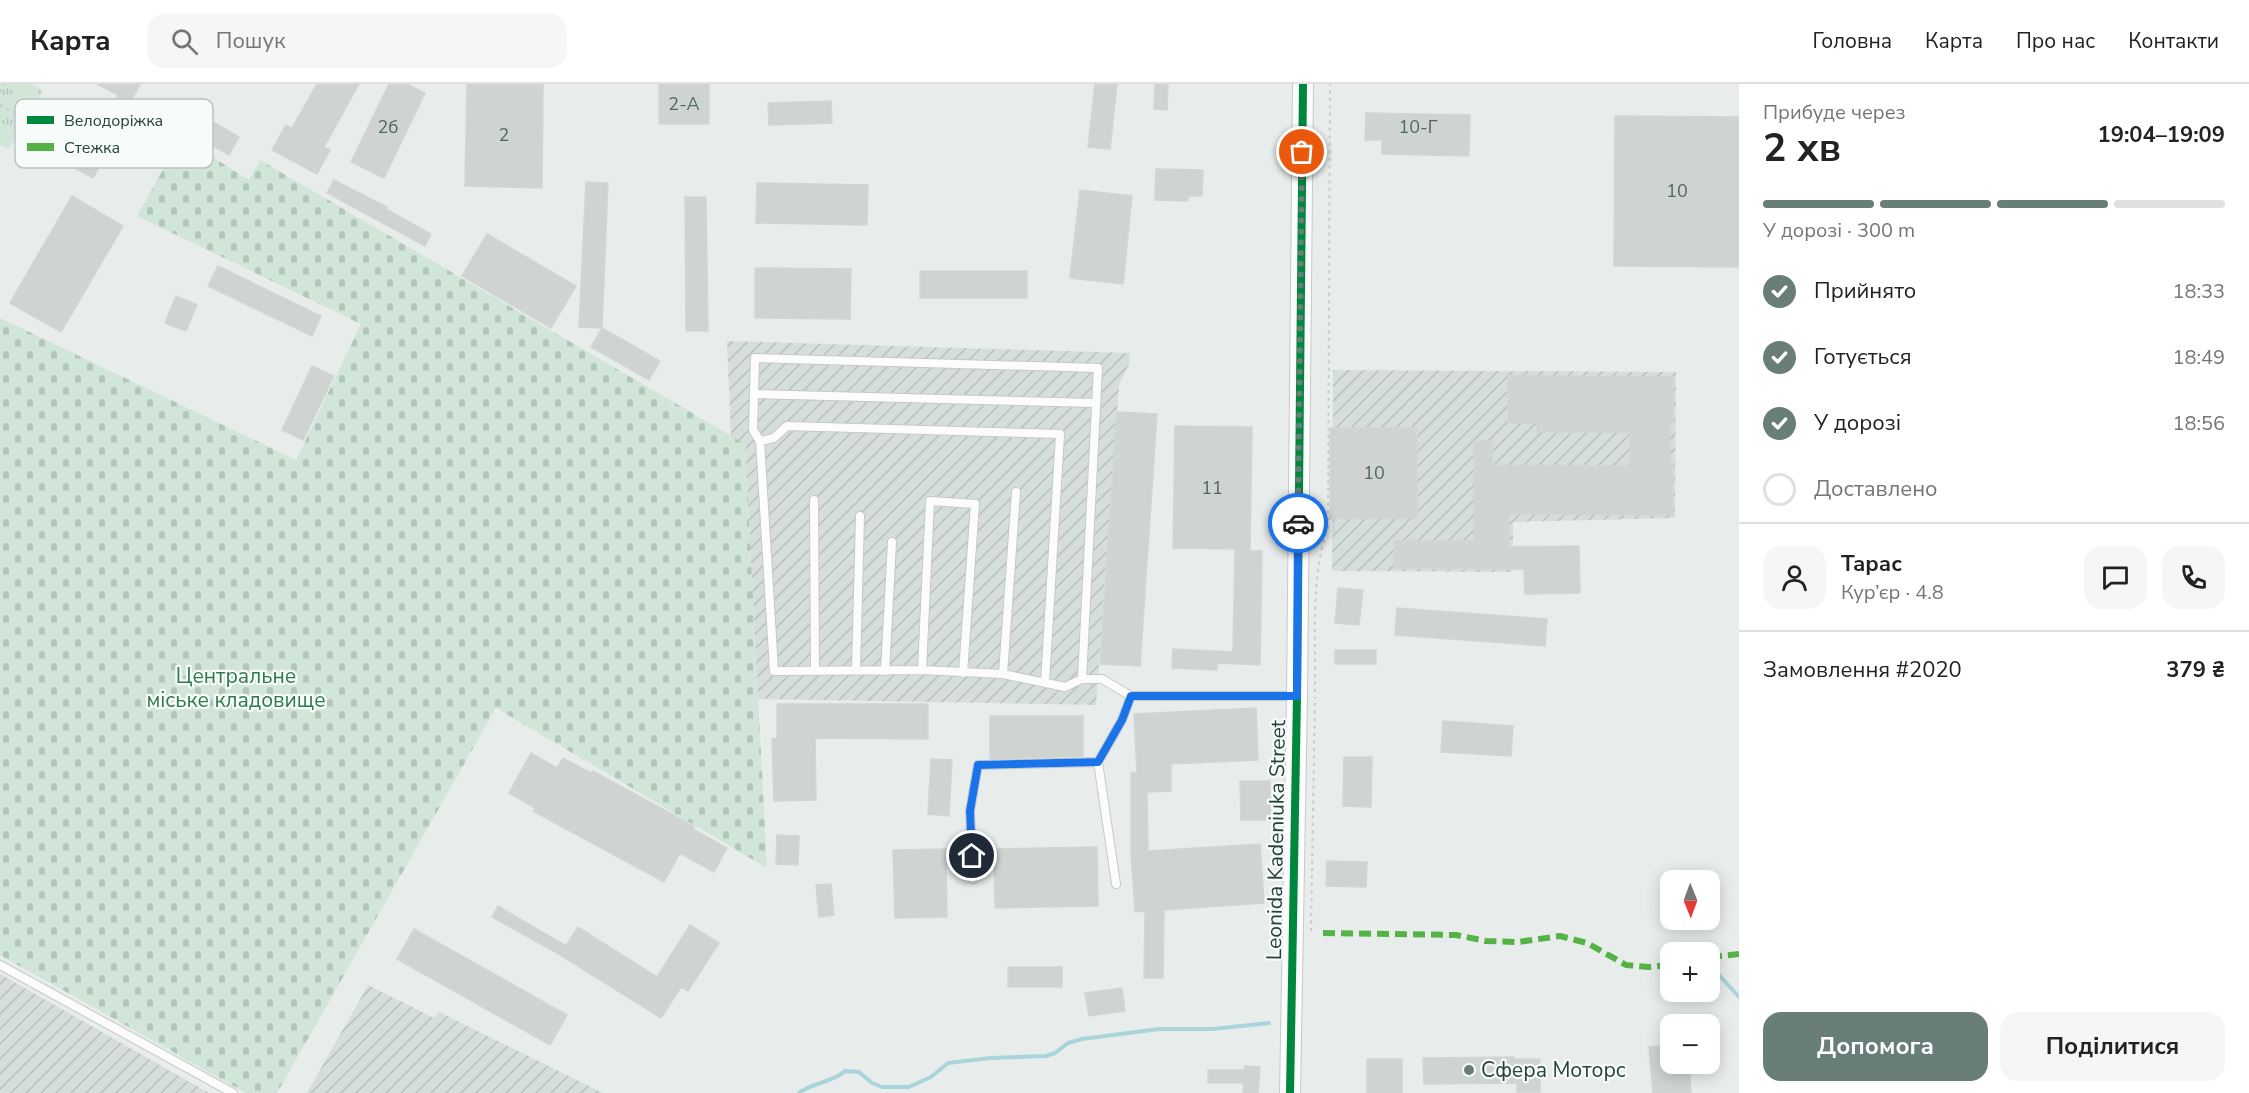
<!DOCTYPE html>
<html lang="uk">
<meta charset="utf-8">
<style>
body{margin:0;font-family:"Nunito Sans",sans-serif;background:#f6f6f6;color:#222;height:100vh;display:flex;flex-direction:column;font-size:22px;white-space:nowrap}
*{box-sizing:border-box;margin:0}
p{font-size:20px;color:#767676}
.icon{flex:none;width:33px;height:33px;fill:none;stroke:currentColor;stroke-width:2;stroke-linecap:round;stroke-linejoin:round}
.map{position:relative;flex:1;overflow:hidden}
.side{display:flex;flex-direction:column;background:#fff;width:510px}
.side>*{flex:none}
.needle{width:39px;rotate:179deg}
.tools{position:absolute;left:1660px;top:786px;display:grid;gap:12px}
.tools a{display:grid;place-items:center;width:60px;height:60px;border-radius:12px;background:#fff;box-shadow:0 3px 15px #0003;font-size:30px}
.pin{position:absolute;display:grid;place-items:center;width:51px;height:51px;color:#fff;margin:-26px;border:3px solid #fff;border-radius:50%;box-shadow:0 2px 6px #0007}
.courier{position:absolute;display:grid;place-items:center;width:60px;height:60px;margin:-30px;border:4px solid #1a73e8;border-radius:50%;background:#fff;color:#222;box-shadow:0 2px 8px #0007}
.head em{font-style:normal;font-weight:700}
.head div{display:flex;flex-direction:column-reverse}
.head{display:flex;align-items:center;justify-content:space-between;height:102px;padding:0 24px}
h1{font-size:39px;font-weight:700;line-height:45px}
.bar{display:grid;grid-template-columns:repeat(4,1fr);gap:9px 6px;align-content:center;height:72px;padding:0 24px}
.bar i{height:8px;border-radius:4px;background:#e0e0e0}
.bar .on{background:#697e78}
.bar p{grid-column:span 4}
.line{display:flex;align-items:center;gap:15px;padding:0 24px;border-top:2px solid #e0e0e0}
.line div{flex:1}
.round{display:grid;place-items:center;flex:none;width:63px;height:63px;border-radius:18px;background:#f6f6f6}
ol{padding:0 24px;list-style:none}
li{display:flex;align-items:center;gap:18px;height:66px}
li p{margin-inline-start:auto}
li .icon{padding:6px;border-radius:50%;background:#697e78;color:#fff;stroke-width:4}
li:last-child{color:#767676}
li i{width:33px;height:33px;border:3px solid #e0e0e0;border-radius:50%}
.primary-button{display:flex;gap:12px;margin-top:auto;padding:12px 24px}
.primary-button a{flex:1;height:69px;border-radius:18px;background:#697e78;color:#fff;font-size:24px;font-weight:700;line-height:69px;text-align:center}
.primary-button a+a{background:#f6f6f6;color:#222}
header{display:flex;align-items:center;gap:36px;box-sizing:border-box;height:84px;padding:0 30px;background:#fff;border-bottom:2px solid #e0e0e0}
header strong{font-size:28px}
nav{display:flex;gap:33px;margin-inline-start:auto;font-size:21px}
.search{width:420px;height:54px;background:#f6f6f6;display:flex;align-items:center;gap:15px;box-sizing:border-box;padding:0 21px;border-radius:18px;color:#767676;font-size:22px}
main{display:flex;flex:1;min-height:0}
.map>svg:first-child{display:block}
.industrial{fill:url(#industrial-furrows)}
.grass{fill:url(#grass-tufts)}
.cemetery{fill:url(#cemetery-stones)}
.lines{fill:none;stroke-linecap:round;stroke-linejoin:round}
.stream{stroke:#a9d4db;stroke-width:4}
.building{fill:#cfd4d2;stroke:#d1d6d4;stroke-width:1.5}
.service-casing{stroke:#c5cac8;stroke-width:10}
.tertiary-casing{stroke:#c5cac8;stroke-width:22}
.path{stroke:#c3ccca;stroke-width:2;stroke-dasharray:3 4.5;stroke-linecap:butt}
.service{stroke:#fcfcfc;stroke-width:8}
.tertiary{stroke:#fcfcfc;stroke-width:20}
.quiet{stroke:#55b346;stroke-width:6;stroke-dasharray:12 6;stroke-linecap:butt}
.cycleway-casing{stroke:#f7fbf9;stroke-width:11}
.cycleway{stroke:#00873e;stroke-width:8}
.done{stroke:#697e78;stroke-width:6;stroke-dasharray:0 10.8}
.route{stroke:#1a73e8;stroke-width:8}
.poi-dot{fill:#697e78;stroke:#f7fbf9;stroke-width:2}
.labels{text-anchor:middle;stroke-width:4.5;stroke-linejoin:round;paint-order:stroke}
.number-label{font-size:18px;fill:#506761}
.park-label{font-size:21px;fill:#2d7a4b;stroke:#f7fbf9}
.street-label{font-size:21px;fill:#24423a;stroke:#f7fbf9}
.poi-label{font-size:21px;fill:#24423a;stroke:#f7fbf9;text-anchor:start}
.key{fill:#f7fbf9;stroke:#b8c4c0;stroke-width:1.5}
.key-label{font-size:16px;fill:#24423a}
</style>
<header>
<strong>Карта</strong>
<div class="search"><svg class="icon" aria-label="search" viewBox="0 0 24 24"><circle cx="10" cy="10" r="6"/><path d="M15 15l6 6"/></svg>Пошук</div>
<nav><a>Головна</a><a>Карта</a><a>Про нас</a><a>Контакти</a></nav>
</header>
<main>
<div class="map">
<svg width="1739" height="1009" viewBox="0 0 1739 1009">
<defs>
<pattern id="industrial-furrows" width="10" height="10" patternUnits="userSpaceOnUse" patternTransform="scale(1.5)"><rect width="10" height="10" fill="#d6dedb"/><path d="M-1 1l2-2M0 10L10 0M9 11l2-2" fill="none" stroke="#b8c0bd"/></pattern>
<pattern id="grass-tufts" width="24" height="20" patternUnits="userSpaceOnUse" patternTransform="scale(1.5)"><rect width="24" height="20" fill="#d1e6d8"/><path d="M3 7l-1-3M5 7V3M7 7l1-3M15 17l-1-3M17 17v-4M19 17l1-3" fill="none" stroke="#b3c6ba"/></pattern>
<pattern id="cemetery-stones" width="16" height="16" patternUnits="userSpaceOnUse" patternTransform="scale(1.5)"><rect width="16" height="16" fill="#d1e6d8"/><path d="M2 7V4a2 2 0 0 1 4 0v3zM10 15v-3a2 2 0 0 1 4 0v3z" fill="#b3c6ba"/></pattern>
</defs>
<rect width="100%" height="100%" fill="#e8edeb"/>
<path class="industrial" d="M727,257L1130,269L1129,280L1119,301L1096,621L758,615L745,360L731,352Z
M1333,286L1676,288L1675,434L1513,438V488L1332,487Z
M0,890L209,1009H0Z
M368,901L434,934L439,928L603,1009H307Z"/>
<path class="grass" d="M0,0H31L43,6L9,65L0,61Z"/>
<path class="cemetery" d="M181,53L249,96L260,76L745,360L767,784L496,624L277,1009H246L0,871V234L296,376L361,240L137,132Z"/>
<g class="lines">
<path class="stream" d="M1710,881L1739,913
M799,1009C813,998 832,999 845,987L859,988L872,999L882,1003H909L931,993L948,979L991,974L1046,972L1055,969L1068,959L1082,955L1159,945H1213L1269,939"/>
</g>
<path class="building" d="M97,0H140L122,35L125,36L93,94L65,79L72,65L85,72L118,11Z
M317,0H359L324,63L330,66L317,90L272,66L286,41L292,44Z
M389,0H407L425,9L384,94L351,78Z
M467,0H543L542,104L465,102Z
M659,0H709V40H659Z
M1095,0H1117L1110,65L1088,63Z
M1155,0H1168L1167,26L1154,25Z
M831,17L832,39L769,41L768,19Z
M186,22L239,53L229,71L175,40Z
M1366,29L1470,31L1469,72L1382,70V56H1365Z
M1615,32L1739,33V183L1614,182Z
M1156,85L1203,86L1202,112H1188V117L1155,116Z
M334,96L387,123L386,125L431,150L425,162L327,109Z
M586,98L608,99L602,244L579,243Z
M757,99L868,101L867,141L756,139Z
M1080,106L1132,112L1123,200L1070,194Z
M72,112L123,142L61,248L10,219Z
M685,113H706L708,247H686Z
M487,150L576,202L551,244L462,192Z
M218,182L321,232L312,252L208,202Z
M755,184L851,185L850,235L755,234Z
M920,187H1027V214H920Z
M176,212L197,221L186,247L165,239Z
M602,244L660,277L649,296L591,263Z
M312,282L334,292L303,356L282,346Z
M1508,292L1673,293V339H1670V379H1673L1672,431L1509,430V463L1579,462L1580,509L1525,510L1524,485L1394,484V457H1474V357H1492V381L1630,382V348H1537V339H1508Z
M1117,328L1157,330L1140,582L1100,580Z
M1175,342L1252,343L1250,467H1262L1260,581L1217,579V586L1172,584L1173,565L1233,568L1235,465L1173,464Z
M1330,344H1417V434L1330,435Z
M1338,504L1363,506L1359,541L1335,539Z
M1397,524L1547,535L1545,562L1395,551Z
M1335,566H1376V580H1335Z
M777,620H928V655L815,654L816,716L774,717L772,655L777,654Z
M1256,624L1258,676L1171,680V707L1147,708L1148,767L1260,760L1264,819L1164,826L1163,894H1144L1145,827L1135,828L1131,769V689H1137L1134,630Z
M990,632H1083V672L990,675Z
M1443,637L1513,642L1511,672L1441,668Z
M531,669L557,684L563,674L591,689L593,687L694,742L693,745L727,764L714,788L680,769L664,798L533,727L535,724L509,709Z
M1344,673H1372L1371,723L1343,722Z
M931,675L952,676L949,732L928,730Z
M1240,697H1270L1271,736H1241Z
M777,751L799,752L798,781L776,780Z
M1097,763L1098,822L995,824L994,765Z
M946,765L947,833L895,834L893,766Z
M1327,777L1367,778L1366,803L1326,802Z
M831,800L834,831L819,833L816,801Z
M498,822L566,862L578,843L657,893L690,841L719,859L688,907L681,903L661,934L557,869L492,833Z
M414,845L567,931L550,961L397,875Z
M1008,883H1062V903H1008Z
M1122,904L1125,927L1089,932L1085,909Z
M1671,961V980H1689L1691,1009H1653L1649,963Z
M1514,973V975H1540V1008H1517V999L1424,1000L1423,974Z
M1367,975H1402V1009H1367Z
M1245,982L1260,983L1258,1009H1243L1244,999H1208V986H1244Z"/>
<g class="lines">
<defs>
<path id="service" d="M754,310L1096,319
M760,357L774,354L787,342L1060,350L1045,599
M814,416L815,586
M856,586L860,432
M922,586L930,417L975,420L963,589
M885,587L892,458
M1003,590L1016,408
M1082,595L1098,284L755,274L753,346L760,357L774,587L922,586L1003,590L1065,603L1082,595H1102L1131,612H1295
M973,795L970,727L978,681L1098,678
M1116,800L1098,678L1122,636L1131,612
M0,881L233,1009"/>
<path id="tertiary" d="M1290,1009L1297,612L1303,0"/>
</defs>
<use href="#service" class="service-casing"/>
<use href="#tertiary" class="tertiary-casing"/>
<path class="path" d="M0,8L4,0
M0,21L34,40
M1315,608C1316,553 1310,495 1328,443L1330,0
M1311,847L1315,613"/>
<use href="#service" class="service"/>
<use href="#tertiary" class="tertiary"/>
<path class="quiet" d="M1323,849L1456,851L1486,857L1518,858L1560,852L1587,859L1626,881L1649,883L1671,881
M1710,873L1739,870"/>
<defs>
<path id="cycleway" d="M1290,1009L1297,612L1303,0"/>
</defs>
<use href="#cycleway" class="cycleway-casing"/>
<use href="#cycleway" class="cycleway"/>
</g>
<g class="lines">
<path class="done" d="M1298,439L1302,68"/>
<path class="route" d="M972,772L970,727L978,681L1098,678L1122,636L1131,612H1297L1298,439"/>
</g>
<circle class="poi-dot" cx="1469" cy="986" r="6"/>
<g class="labels">
<g class="number-label">
<text x="684" y="26">2-А</text>
<text x="388" y="49">2б</text>
<text x="1418" y="49">10-Г</text>
<text x="504" y="57">2</text>
<text x="1677" y="113">10</text>
<text x="1374" y="395">10</text>
<text x="1212" y="410">11</text>
</g>
<g class="park-label">
<text x="236" y="599">Центральне<tspan x="236" dy="24">міське кладовище</tspan></text>
</g>
<g class="street-label">
<text transform="translate(1276 756) rotate(-89)" y="7">Leonida Kadeniuka Street</text>
</g>
<g class="poi-label">
<text x="1481" y="993">Сфера Моторс</text>
</g>
</g>
<rect x="15" y="15" width="198" height="69" rx="9" class="key"/>
<rect x="27" y="32" width="27" height="8" fill="#00873e"/>
<rect x="27" y="59" width="27" height="8" fill="#55b346"/>
<g class="key-label">
<text x="64" y="42">Велодоріжка</text>
<text x="64" y="69">Стежка</text>
</g>
</svg>
<div class="tools">
<a><svg class="needle" viewBox="-14 -14 28 28"><path d="M0-13l5 13h-10z" fill="#e53935"/><path d="M0 13l5-13h-10z" fill="#767676"/></svg></a>
<a>+</a>
<a>−</a>
</div>
<div class="pin" style="left:1302px;top:68px;background:#ea580c"><svg class="icon" aria-label="bag" viewBox="0 0 24 24"><path d="M5 8h14l-1 12H6zM9 8a3 3 0 0 1 6 0"/></svg></div>
<div class="pin" style="left:972px;top:772px;background:#1f2937"><svg class="icon" aria-label="home" viewBox="0 0 24 24"><path d="M3 11l9-7 9 7M6 9v11h12V9"/></svg></div>
<div class="courier" style="left:1298px;top:439px"><svg class="icon" aria-label="car" viewBox="0 0 24 24"><path d="M5 17H2v-5l4-1 3-4h7l3 4 3 1v5h-3M9 17h6M6 11h13"/><circle cx="7" cy="17" r="2"/><circle cx="17" cy="17" r="2"/></svg></div>
</div>
<section class="side">
<div class="head"><div><h1>2 хв</h1><p>Прибуде через</p></div><em>19:04–19:09</em></div>
<div class="bar"><i class="on"></i><i class="on"></i><i class="on"></i><i></i><p>У дорозі · 300 m</p></div>
<ol>
<li><svg class="icon" aria-label="check" viewBox="0 0 24 24"><path d="M5 12l5 5 9-10"/></svg>Прийнято<p>18:33</p></li>
<li><svg class="icon" aria-label="check" viewBox="0 0 24 24"><path d="M5 12l5 5 9-10"/></svg>Готується<p>18:49</p></li>
<li><svg class="icon" aria-label="check" viewBox="0 0 24 24"><path d="M5 12l5 5 9-10"/></svg>У дорозі<p>18:56</p></li>
<li><i></i>Доставлено</li>
</ol>
<div class="line" style="height:108px"><a class="round"><svg class="icon" aria-label="person" viewBox="0 0 24 24"><circle cx="12" cy="8" r="4"/><path d="M4 21q1-7 8-7t8 7"/></svg></a><div><b>Тарас</b><p>Кур’єр · 4.8</p></div><a class="round"><svg class="icon" aria-label="chat" viewBox="0 0 24 24"><path d="M4 5h16v11H9l-5 4z"/></svg></a><a class="round"><svg class="icon" aria-label="phone" viewBox="0 0 24 24"><path d="M5 4h4l2 5-3 2q2 4 5 5l2-3 5 2v4C11 20 4 13 5 4z"/></svg></a></div>
<div class="line" style="height:78px"><div>Замовлення #2020</div><b>379 ₴</b></div>
<div class="primary-button"><a>Допомога</a><a>Поділитися</a></div>
</section>
</main>
